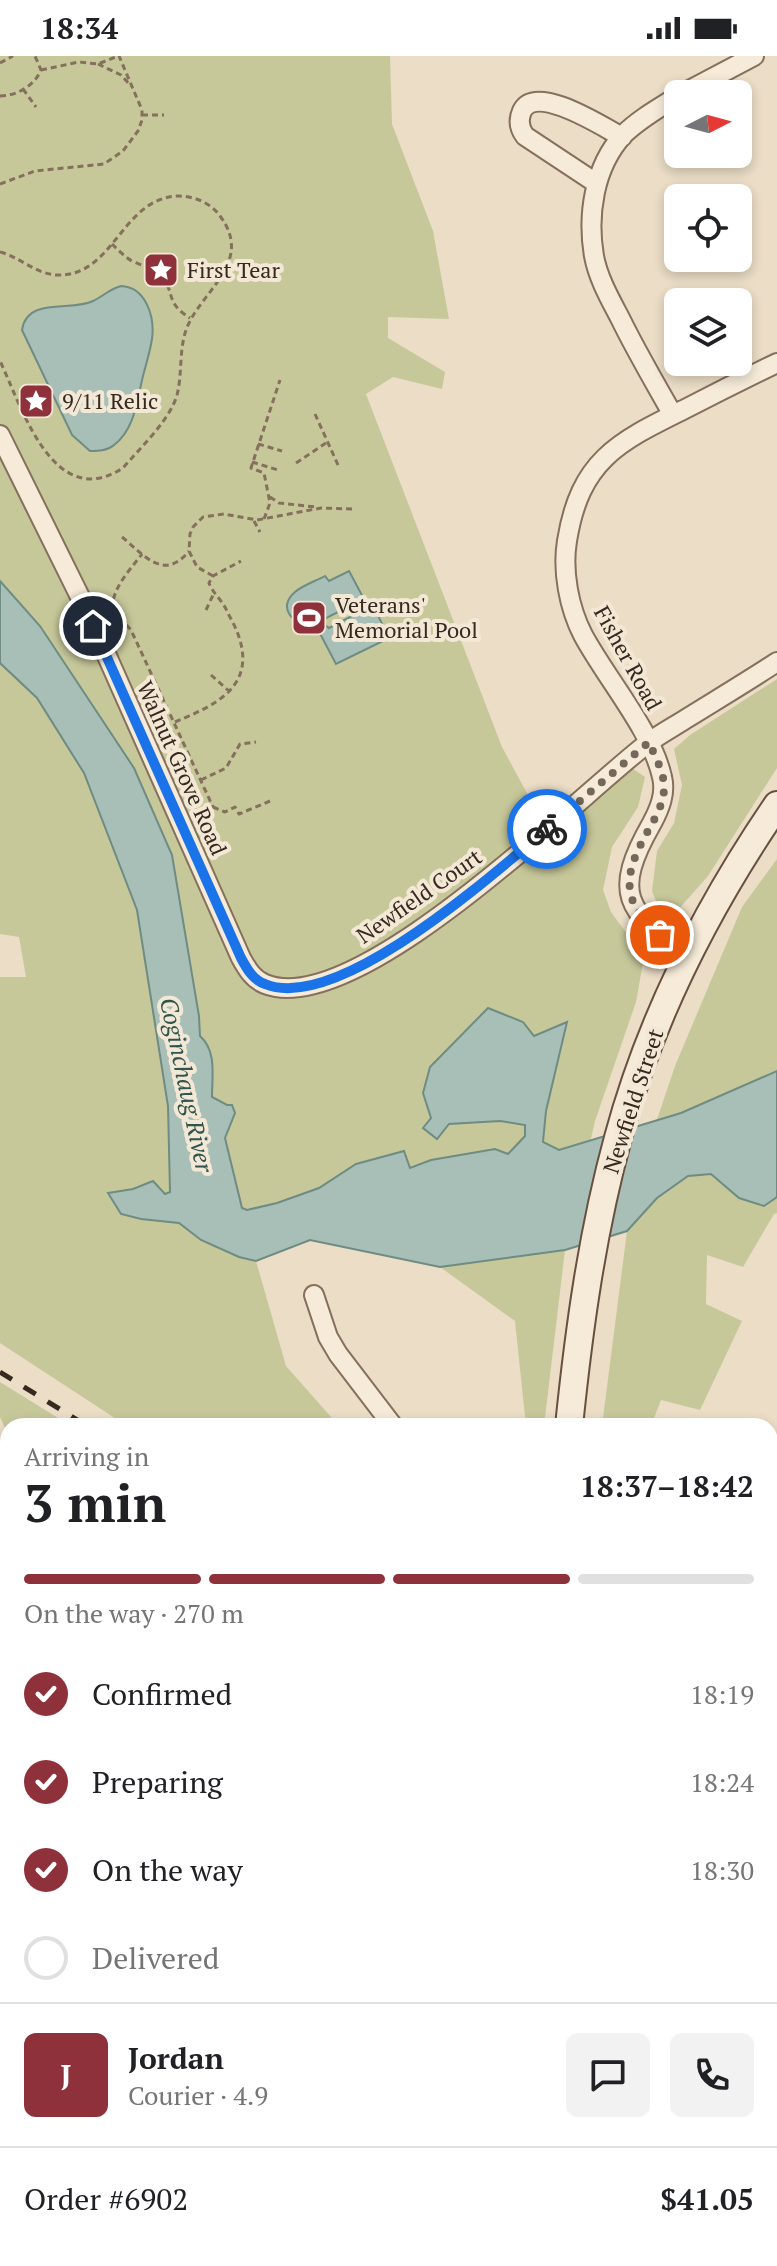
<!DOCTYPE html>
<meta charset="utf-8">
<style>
body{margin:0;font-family:"PT Serif",serif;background:#f2f2f2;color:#202124;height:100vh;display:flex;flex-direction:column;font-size:30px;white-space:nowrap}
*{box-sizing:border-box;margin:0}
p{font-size:26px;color:#757577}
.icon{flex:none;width:44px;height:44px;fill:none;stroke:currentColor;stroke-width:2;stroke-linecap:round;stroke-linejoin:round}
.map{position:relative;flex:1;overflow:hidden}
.panel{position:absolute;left:0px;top:1362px;width:778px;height:848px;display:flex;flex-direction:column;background:#fff;border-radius:24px 24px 0 0;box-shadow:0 4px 12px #0003}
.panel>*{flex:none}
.needle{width:52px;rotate:84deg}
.fabs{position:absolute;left:664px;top:24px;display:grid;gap:16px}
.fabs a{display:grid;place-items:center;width:88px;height:88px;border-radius:12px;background:#fff;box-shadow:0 4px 12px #0003;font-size:40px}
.pin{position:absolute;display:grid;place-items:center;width:68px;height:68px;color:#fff;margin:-34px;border:4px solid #fff;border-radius:50%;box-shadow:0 2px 8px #0007}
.courier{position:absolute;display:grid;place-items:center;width:80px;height:80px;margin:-40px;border:6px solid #1a73e8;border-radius:50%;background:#fff;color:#222;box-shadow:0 2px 10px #0007}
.summary em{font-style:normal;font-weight:700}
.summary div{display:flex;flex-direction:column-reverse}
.summary{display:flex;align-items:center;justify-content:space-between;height:136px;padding:0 24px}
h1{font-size:52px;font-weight:700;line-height:60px}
.bar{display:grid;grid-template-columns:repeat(4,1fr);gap:12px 8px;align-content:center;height:96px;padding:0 24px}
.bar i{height:10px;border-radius:6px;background:#e0e0e0}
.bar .selected{background:#8f313a}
.bar p{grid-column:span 4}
.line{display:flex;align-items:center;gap:20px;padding:0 24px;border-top:2px solid #e0e0e0}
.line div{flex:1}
.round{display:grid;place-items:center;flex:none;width:84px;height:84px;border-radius:12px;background:#f2f2f2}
ol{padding:0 24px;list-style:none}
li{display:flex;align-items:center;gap:24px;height:88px}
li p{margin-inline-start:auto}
li .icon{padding:8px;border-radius:50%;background:#8f313a;color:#fff;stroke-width:4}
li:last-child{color:#757577}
li i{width:44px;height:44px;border:4px solid #e0e0e0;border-radius:50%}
.status{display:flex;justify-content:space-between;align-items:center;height:56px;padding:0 40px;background:#fff;direction:ltr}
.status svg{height:22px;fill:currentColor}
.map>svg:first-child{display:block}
.green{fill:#c7c89a}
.cemetery{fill:#bcbe99}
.water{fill:#a7bfb6;stroke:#6e8c83;stroke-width:2}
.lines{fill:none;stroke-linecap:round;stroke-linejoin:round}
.lane-casing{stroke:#856f5d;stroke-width:13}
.street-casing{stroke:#856f5d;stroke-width:22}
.secondary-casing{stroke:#675040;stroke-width:30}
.highway-casing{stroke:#533e31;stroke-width:36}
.path{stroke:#856f5d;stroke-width:3;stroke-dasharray:6 4;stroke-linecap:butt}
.lane{stroke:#f6ebd8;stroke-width:9}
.street{stroke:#f6ebd8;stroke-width:18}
.secondary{stroke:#f6ebd8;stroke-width:26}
.highway{stroke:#d4965d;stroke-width:32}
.rail{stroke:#362920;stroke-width:5;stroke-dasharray:14 14;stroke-linecap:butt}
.done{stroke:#75685a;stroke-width:8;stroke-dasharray:0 14.4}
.route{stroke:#1a73e8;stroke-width:10}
.labels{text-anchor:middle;stroke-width:8;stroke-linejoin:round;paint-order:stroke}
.poi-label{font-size:22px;fill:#362920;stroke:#f3e8d5;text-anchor:start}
.street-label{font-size:22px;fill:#362920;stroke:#f3e8d5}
.water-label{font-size:24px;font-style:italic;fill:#30554f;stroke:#f3e8d5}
</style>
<div class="status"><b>18:34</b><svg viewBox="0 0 49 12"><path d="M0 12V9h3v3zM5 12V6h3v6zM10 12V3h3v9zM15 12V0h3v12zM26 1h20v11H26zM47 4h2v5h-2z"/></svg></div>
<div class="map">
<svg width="777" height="2210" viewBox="0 0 777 2210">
<rect width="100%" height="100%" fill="#ebddc6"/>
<path class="green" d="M0,0H390L392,68L433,175L449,263L388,261V282L445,316L442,333L393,321L366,338L502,691L542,765L617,702L645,721L638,751L612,791L603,834L611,856L644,901L636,946L595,1065L565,1194L544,1370H526L515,1265L440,1211L310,1184L256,1205L286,1310L339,1370H127L0,1287V921H26L19,881L0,878Z
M777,623V712L708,820L669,864L659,852L652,835L657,795L674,767L682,729L674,693L690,679Z
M777,803V1157L774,1158L743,1211L707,1199L706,1248L742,1265L700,1354L661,1344L651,1370H602L627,1175L641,1111L675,1010L742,851Z
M0,1326L71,1370H8V1378L0,1361Z
M770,1604L777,1606V1857L770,1861Z
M770,2069L777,2078V2153L770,2168Z
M282,2202H549L557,2207L600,2202L598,2210H285Z"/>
<path class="cemetery" d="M0,2003L8,2021V2200L0,2201Z"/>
<path class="water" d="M121,230C146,231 155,261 152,283C150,296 146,308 143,320C137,344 135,373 114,389C107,395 98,395 90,395L72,379L22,274C27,240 72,256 93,245C104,240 109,233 121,230Z
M349,515L364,543L328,561L325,563V569L329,572L373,549L389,582L336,608L315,568C294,571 276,552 295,536C303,529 316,525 325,520L329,525Z
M0,525L40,570L134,712L172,799L199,960L200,980C217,995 212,1020 212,1041L227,1049H232L235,1057L225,1082L242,1152L247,1154L277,1147L319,1132L356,1108L404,1095L410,1112L431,1104L495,1093L508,1098L525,1080V1069L500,1065L449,1068L437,1083L423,1072L431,1062L423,1037L430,1011L488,952L523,966L534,980L567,966L546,1055L543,1086L559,1094L681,1057L777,1015V1141L764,1150L739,1142L711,1118L688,1120L657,1142L627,1175L565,1194L440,1211L310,1184L256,1205L239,1201L201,1184L179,1167L141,1163L121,1158L108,1137L133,1133L153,1125L165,1138L170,1136L168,1050L137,854L84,717L37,642L0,607Z"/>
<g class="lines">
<defs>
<path id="lane" d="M0,1496L8,1491"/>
<path id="street" d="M682,38L754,0
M596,127L525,80C519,72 518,64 522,55C536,27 603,71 622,81
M673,359C655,327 636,295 620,262C610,243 598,222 594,200C587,159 594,111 623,79C639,63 659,52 678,40
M0,379L87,555L241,902C247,913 253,923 265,928C356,965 576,742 648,687C660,678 675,670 689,661C718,643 748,625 777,606
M688,899C625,855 612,837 652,767C660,752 666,737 662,721C652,675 606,622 583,579C569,552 562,515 567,485C580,404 618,386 685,353C716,337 746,322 777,307
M314,1239L328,1281L338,1298L393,1370
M770,1542L777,1514
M0,1790L8,1784
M612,2210L614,2202"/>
<path id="secondary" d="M569,1370C579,1273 592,1177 618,1082C650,963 708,850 777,749
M770,2183L777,2194
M54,2210L86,2202"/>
<path id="highway" d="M0,1942L8,1961
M111,2202L115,2210"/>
</defs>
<use href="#lane" class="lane-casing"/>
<use href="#street" class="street-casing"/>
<use href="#secondary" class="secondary-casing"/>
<use href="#highway" class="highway-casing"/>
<path class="path" d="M0,7L13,0
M98,8L121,19L131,30
M41,14L79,6L98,8L118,0
M23,33L36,51
M0,40C17,40 35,29 41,14L35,0
M142,59H164
M0,128L35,115L104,108L123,95L138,75L142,64V54L119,0
M112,188C118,194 125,201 132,205C143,210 152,212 161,220C176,236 164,246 190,262
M0,196C20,201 34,217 56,219C114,222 121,142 178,140C194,140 211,147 220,160C253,204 206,232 189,267C178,289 183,316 177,339C170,364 140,392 123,412C53,457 22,351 0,305
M315,358L338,409
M258,388L282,395
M252,406L278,414
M296,407L326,387
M270,441L279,447L316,451
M264,463L270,447L264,417L251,412L280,324
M254,465L260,476
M122,481C144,499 164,526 189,495
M213,520L197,511L189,495L190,478L193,471L203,461L224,458L257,464L321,452L352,453
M206,554L214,537
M112,563C109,535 126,519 142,498
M109,564L121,563L131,574L213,751L204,754
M211,619L229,635
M175,666C213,650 256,632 239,581C236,571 230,562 226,553C221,543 212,536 209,527L213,520L241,505
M173,711L191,703
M201,724L226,712L240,688L256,686
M213,751L225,756L235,751L239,758L270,745"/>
<use href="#lane" class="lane"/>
<use href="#street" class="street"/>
<use href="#secondary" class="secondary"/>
<use href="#highway" class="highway"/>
<path class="rail" d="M0,1316L87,1370
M770,1793L777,1798"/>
</g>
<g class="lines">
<path class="done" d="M547,773L649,686C655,701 665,717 664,734C663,749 655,762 648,775C624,817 619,845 660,879"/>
<path class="route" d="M93,570L241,902C247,913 253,924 265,928C338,958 493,818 547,773"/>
</g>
<defs>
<symbol id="sight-square" viewBox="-11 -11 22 22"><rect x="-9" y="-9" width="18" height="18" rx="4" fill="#8f313a" stroke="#f3e8d5"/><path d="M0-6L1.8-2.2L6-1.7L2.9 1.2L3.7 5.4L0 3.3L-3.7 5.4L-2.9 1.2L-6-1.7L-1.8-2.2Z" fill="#fff"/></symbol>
<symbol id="stadium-square" viewBox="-11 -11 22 22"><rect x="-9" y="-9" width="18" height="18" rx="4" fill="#8f313a" stroke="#f3e8d5"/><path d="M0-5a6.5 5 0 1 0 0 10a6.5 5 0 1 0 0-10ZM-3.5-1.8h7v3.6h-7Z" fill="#fff"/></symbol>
</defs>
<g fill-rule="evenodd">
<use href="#sight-square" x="141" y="194" width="40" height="40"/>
<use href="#sight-square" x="16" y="325" width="40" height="40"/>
<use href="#stadium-square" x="289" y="542" width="40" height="40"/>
</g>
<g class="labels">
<g class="poi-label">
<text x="187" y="222">First Tear</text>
<text x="62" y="353">9/11 Relic</text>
<text x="335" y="557">Veterans'<tspan x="335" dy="25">Memorial Pool</tspan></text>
</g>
<g class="street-label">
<text transform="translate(628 602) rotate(61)" y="8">Fisher Road</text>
<text transform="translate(182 712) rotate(66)" y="8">Walnut Grove Road</text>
<text transform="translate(419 840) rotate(-35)" y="8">Newfield Court</text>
<text transform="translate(633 1045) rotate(-72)" y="8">Newfield Street</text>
</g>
<g class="water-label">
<text transform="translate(186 1029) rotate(78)" y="8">Coginchaug River</text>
</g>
</g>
</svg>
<div class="fabs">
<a><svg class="needle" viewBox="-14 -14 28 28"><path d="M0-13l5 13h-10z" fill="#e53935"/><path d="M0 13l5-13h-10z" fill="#757577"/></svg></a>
<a><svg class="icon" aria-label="locate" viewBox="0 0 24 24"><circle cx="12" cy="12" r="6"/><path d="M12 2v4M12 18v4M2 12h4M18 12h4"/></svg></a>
<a><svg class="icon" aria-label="layers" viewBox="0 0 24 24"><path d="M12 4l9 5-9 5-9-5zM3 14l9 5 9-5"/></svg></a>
</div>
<div class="pin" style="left:660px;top:879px;background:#ea580c"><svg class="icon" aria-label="bag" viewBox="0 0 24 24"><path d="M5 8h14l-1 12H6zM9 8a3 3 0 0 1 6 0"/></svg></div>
<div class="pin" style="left:93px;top:570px;background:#1f2937"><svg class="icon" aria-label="home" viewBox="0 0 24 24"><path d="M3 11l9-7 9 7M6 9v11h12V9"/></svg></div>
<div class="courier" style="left:547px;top:773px"><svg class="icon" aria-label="bike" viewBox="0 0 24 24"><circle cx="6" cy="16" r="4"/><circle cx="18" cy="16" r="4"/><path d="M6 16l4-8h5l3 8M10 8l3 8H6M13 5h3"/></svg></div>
<section class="panel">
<div class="summary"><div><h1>3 min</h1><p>Arriving in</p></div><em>18:37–18:42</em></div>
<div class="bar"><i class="selected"></i><i class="selected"></i><i class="selected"></i><i></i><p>On the way · 270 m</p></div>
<ol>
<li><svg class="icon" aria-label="check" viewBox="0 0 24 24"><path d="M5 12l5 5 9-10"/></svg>Confirmed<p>18:19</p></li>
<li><svg class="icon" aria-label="check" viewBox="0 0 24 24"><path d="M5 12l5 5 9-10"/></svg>Preparing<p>18:24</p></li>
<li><svg class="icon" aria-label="check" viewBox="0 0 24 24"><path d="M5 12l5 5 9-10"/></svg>On the way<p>18:30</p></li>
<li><i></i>Delivered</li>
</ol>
<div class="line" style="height:144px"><b class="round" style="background:#8f313a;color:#fff">J</b><div><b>Jordan</b><p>Courier · 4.9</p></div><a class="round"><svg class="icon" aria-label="chat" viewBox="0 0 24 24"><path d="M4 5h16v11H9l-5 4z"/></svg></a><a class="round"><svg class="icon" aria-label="phone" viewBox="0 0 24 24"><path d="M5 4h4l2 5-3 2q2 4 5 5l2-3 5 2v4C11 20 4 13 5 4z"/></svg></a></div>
<div class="line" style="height:104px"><div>Order #6902</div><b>$41.05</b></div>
</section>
</div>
